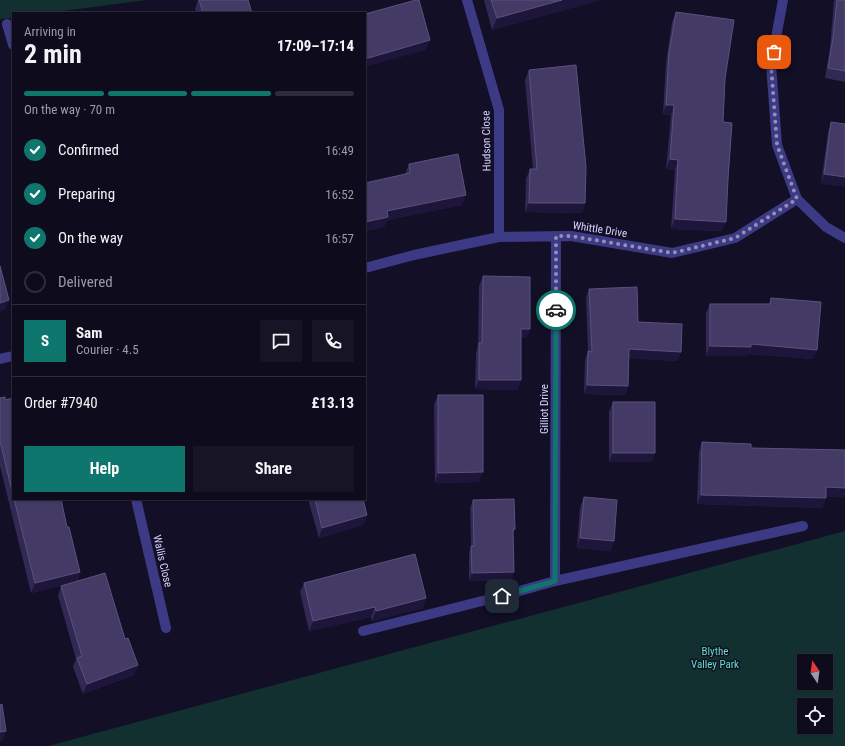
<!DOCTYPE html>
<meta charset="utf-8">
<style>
body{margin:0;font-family:"Roboto Condensed",sans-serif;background:#171425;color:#f1f3f6;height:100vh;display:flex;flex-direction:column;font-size:15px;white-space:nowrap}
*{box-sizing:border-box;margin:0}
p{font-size:13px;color:#9b9ba3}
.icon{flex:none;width:22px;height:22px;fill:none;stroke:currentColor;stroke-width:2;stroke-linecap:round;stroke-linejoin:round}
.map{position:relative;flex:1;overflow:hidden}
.panel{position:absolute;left:12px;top:12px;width:354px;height:488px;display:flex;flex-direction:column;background:#0e0b1c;border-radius:0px;box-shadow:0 1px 3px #0004,0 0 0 1px #2e2b3b}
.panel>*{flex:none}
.needle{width:26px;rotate:347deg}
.buttons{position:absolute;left:797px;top:654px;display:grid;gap:8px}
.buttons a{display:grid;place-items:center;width:36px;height:36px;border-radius:0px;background:#0e0b1c;box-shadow:0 1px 3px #0004,0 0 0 1px #2e2b3b;font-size:20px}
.pin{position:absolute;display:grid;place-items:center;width:34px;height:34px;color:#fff;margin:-17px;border-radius:8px;box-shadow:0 2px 6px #0006}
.courier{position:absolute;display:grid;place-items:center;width:40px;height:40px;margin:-20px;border:3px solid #0f766e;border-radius:50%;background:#fff;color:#222;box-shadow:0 1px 5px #0007}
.summary em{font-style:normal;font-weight:700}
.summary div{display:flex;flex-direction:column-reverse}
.summary{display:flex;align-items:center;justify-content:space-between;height:68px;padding:0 12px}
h1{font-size:26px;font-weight:700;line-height:30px}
.bar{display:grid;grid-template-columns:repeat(4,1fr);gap:6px 4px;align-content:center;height:48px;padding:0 12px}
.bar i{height:5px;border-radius:3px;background:#2e2b3b}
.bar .active{background:#0f766e}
.bar p{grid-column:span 4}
.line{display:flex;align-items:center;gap:10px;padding:0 12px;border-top:1px solid #2e2b3b}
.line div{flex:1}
.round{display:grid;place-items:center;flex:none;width:42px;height:42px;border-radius:0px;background:#171425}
ol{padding:0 12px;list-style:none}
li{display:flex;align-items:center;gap:12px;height:44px}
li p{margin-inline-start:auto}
li .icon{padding:4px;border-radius:50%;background:#0f766e;color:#fff;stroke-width:4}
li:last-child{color:#9b9ba3}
li i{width:22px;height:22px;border:2px solid #2e2b3b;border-radius:50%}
.primary-button{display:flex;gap:8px;margin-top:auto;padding:8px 12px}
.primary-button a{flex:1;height:46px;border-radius:0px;background:#0f766e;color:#fff;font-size:16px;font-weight:700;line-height:46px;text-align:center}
.primary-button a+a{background:#171425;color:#f1f3f6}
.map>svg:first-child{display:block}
.green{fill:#12302f;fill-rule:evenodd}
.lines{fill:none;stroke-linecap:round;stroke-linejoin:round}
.minor{stroke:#3d3a85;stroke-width:10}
.wall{fill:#312854}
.shaded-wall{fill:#1d163a}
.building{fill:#433a66;stroke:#5a527e}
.done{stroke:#948fb3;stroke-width:4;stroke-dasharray:0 7.2}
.route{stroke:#0f766e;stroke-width:5}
.labels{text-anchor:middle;stroke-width:3;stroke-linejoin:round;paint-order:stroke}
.street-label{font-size:11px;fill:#d9d4ff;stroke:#130f26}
.park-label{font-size:11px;fill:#5fe0c0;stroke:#130f26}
</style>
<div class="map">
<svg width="845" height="746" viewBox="0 0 845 746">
<rect width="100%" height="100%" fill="#130f26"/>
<path class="green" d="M0,0H146L48,13H13V18L0,19Z
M845,531V746H48ZM804,661H826V683H804ZM804,705H826V727H804Z"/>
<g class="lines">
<path class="minor" d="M467,0L499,110V237
M783,0L771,64L777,145L797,199L826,227L845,238
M7,24L13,45
M365,268L414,255L499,237L571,236L672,253L735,238L797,199
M0,359L13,356
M136,499L166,628
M555,581L556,236
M363,631L502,596L555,581L803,526"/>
</g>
<path class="wall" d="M198,0H248L252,13H196L195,9Z
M484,0H600L492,30Z
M834,0H845V82L825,78L830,48Z
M676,12L725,79L723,122L722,231L671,229L675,170L666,169L671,115L663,114L666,62L672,22Z
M529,70L585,203L582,213L525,212L526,179L530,169H533L525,80Z
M831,122L845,124L821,184L828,132Z
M409,164L462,205L387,220L384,227L365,231L405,174Z
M483,276L530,329L526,338H521V380L517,390L475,389L476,353L478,345L479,286Z
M589,289L638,322L681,352L677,361L629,358L628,386L625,395L584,394L585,360L588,351L586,298Z
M771,298L813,359L748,354L747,356H706V313L710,304H769Z
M438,395L479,482L435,483L434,405Z
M0,398L5,400L13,398V499H61L67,527L80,572L77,582L125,639L138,665L134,675L83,694L73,667L76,659L58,596L61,586L72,583L31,593L0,466Z
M613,402L652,462H609V412Z
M702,442L751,448L845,450V497H826L822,508L697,504L699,452Z
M584,497L614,541L610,551L577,548L580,507Z
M308,499H363L367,515L363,525L319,538Z
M473,500L515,529L513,534L514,572L511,580L469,581V553L471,547L470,508Z
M304,583L426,598L423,608L372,621L371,617L309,631L300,592Z"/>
<path class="shaded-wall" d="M562,0H600L492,30L497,18Z
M430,40L426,50L365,67V59Z
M666,105H674L671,115L663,114Z
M670,159L678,160L675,170L666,169Z
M824,174L845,177V187L821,184Z
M466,195L462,205L387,220L384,227L365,231V222L387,211Z
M529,203H585L582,213L525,212Z
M675,219L726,222L722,231L671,229Z
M9,300L5,310L0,312V303Z
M521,329H530L526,338H517Z
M751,344L817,350L813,359L748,354L747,356H706L710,346Z
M629,349L681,352L677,361L626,358Z
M479,380H521L517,390L475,389Z
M587,385L628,386L625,395L584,394Z
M613,453H655L652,462H609Z
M483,472L479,482L435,483L438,473Z
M826,487L845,488V497H822Z
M701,495L826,498L822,508L697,504Z
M367,515L363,525L319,538L322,528Z
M580,538L614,541L610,551L577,548Z
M80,572L76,582L31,593L35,583Z
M514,572L511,580L469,581L472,573Z
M426,598L423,608L372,621L376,611Z
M375,607L371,617L309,631L313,621Z
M138,665L134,675L83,694L87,684Z
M6,731L3,741L0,742V732Z"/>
<path class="building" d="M199,0H248L252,13H203Z
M416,0H419L430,40L365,59V14Z
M491,0H562L497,18Z
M837,0H845V71L828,68L833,38Z
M676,12L734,20L725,79L723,122L732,123L728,179L726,222L675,219L678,160L670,159L674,105H666L669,53Z
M576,65L586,167L585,203H529L530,169H537L529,70Z
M831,122L845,124V177L824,174Z
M458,154L466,195L387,211L388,217L365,222V183L410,173L409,164Z
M0,266L9,300L0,303Z
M483,276L530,277V329H521V380H479V343H482Z
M637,287L638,322L682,324L681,352L629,349L628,386L587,385L588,351L592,352L589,289Z
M771,298L821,302L817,350L751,344V347L710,346V304H770Z
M438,395H483V472L438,473Z
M5,397V400L13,398V495L0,441V398Z
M613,402H655V453H613Z
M702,442L751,444V448L845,450V488L826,487V498L701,495Z
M584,497L617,500L614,541L580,538Z
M14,499H61L67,527H69L80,572L35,583Z
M315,499H363L367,515L322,528Z
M514,499L515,529H513L514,572L472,573L471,546H474L473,500Z
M415,554L426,598L376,611L375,607L313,621L304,583Z
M105,573L125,639L128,638L138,665L87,684L77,658L82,656L61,586Z
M2,704L6,731L0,732V705Z"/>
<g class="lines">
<path class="done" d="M556,310V236H571L672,253L735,238L797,199L777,145L771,64L774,52"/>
<path class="route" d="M502,596L555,581L556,310"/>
</g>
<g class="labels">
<g class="street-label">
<text transform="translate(486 141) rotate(-91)" y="4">Hudson Close</text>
<text transform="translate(600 229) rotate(9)" y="4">Whittle Drive</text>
<text transform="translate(544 409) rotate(-90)" y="4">Gilliot Drive</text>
<text transform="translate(163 561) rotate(77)" y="4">Wallis Close</text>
</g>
<g class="park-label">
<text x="715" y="655">Blythe<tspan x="715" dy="13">Valley Park</tspan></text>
</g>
</g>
</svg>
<div class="buttons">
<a><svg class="needle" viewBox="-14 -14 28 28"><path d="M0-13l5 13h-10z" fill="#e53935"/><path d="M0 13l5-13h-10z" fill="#9b9ba3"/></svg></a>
<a><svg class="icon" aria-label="locate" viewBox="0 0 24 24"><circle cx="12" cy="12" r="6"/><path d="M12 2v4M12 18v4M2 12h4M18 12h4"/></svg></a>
</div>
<div class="pin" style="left:774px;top:52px;background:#ea580c"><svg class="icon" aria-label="bag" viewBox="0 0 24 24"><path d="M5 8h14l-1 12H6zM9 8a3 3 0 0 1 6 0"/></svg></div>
<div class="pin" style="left:502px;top:596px;background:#1f2937"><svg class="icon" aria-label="home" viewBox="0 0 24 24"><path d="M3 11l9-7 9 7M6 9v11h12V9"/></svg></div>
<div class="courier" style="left:556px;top:310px"><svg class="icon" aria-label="car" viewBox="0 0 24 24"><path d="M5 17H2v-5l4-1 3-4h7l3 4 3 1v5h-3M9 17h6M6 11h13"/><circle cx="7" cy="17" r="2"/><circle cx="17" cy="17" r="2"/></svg></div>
<section class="panel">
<div class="summary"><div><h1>2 min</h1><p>Arriving in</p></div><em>17:09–17:14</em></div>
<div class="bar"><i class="active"></i><i class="active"></i><i class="active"></i><i></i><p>On the way · 70 m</p></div>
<ol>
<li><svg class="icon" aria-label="check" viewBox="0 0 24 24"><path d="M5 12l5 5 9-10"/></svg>Confirmed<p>16:49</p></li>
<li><svg class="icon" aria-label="check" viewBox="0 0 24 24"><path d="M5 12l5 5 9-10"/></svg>Preparing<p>16:52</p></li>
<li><svg class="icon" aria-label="check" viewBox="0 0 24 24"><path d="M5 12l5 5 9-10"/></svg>On the way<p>16:57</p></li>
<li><i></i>Delivered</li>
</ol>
<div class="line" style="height:72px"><b class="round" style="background:#0f766e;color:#fff">S</b><div><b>Sam</b><p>Courier · 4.5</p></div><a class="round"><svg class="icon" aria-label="chat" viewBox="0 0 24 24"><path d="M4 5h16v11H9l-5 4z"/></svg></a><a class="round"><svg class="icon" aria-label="phone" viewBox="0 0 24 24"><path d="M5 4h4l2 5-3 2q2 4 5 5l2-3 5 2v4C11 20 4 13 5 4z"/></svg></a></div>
<div class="line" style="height:52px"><div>Order #7940</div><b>£13.13</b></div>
<div class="primary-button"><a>Help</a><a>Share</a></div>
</section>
</div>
